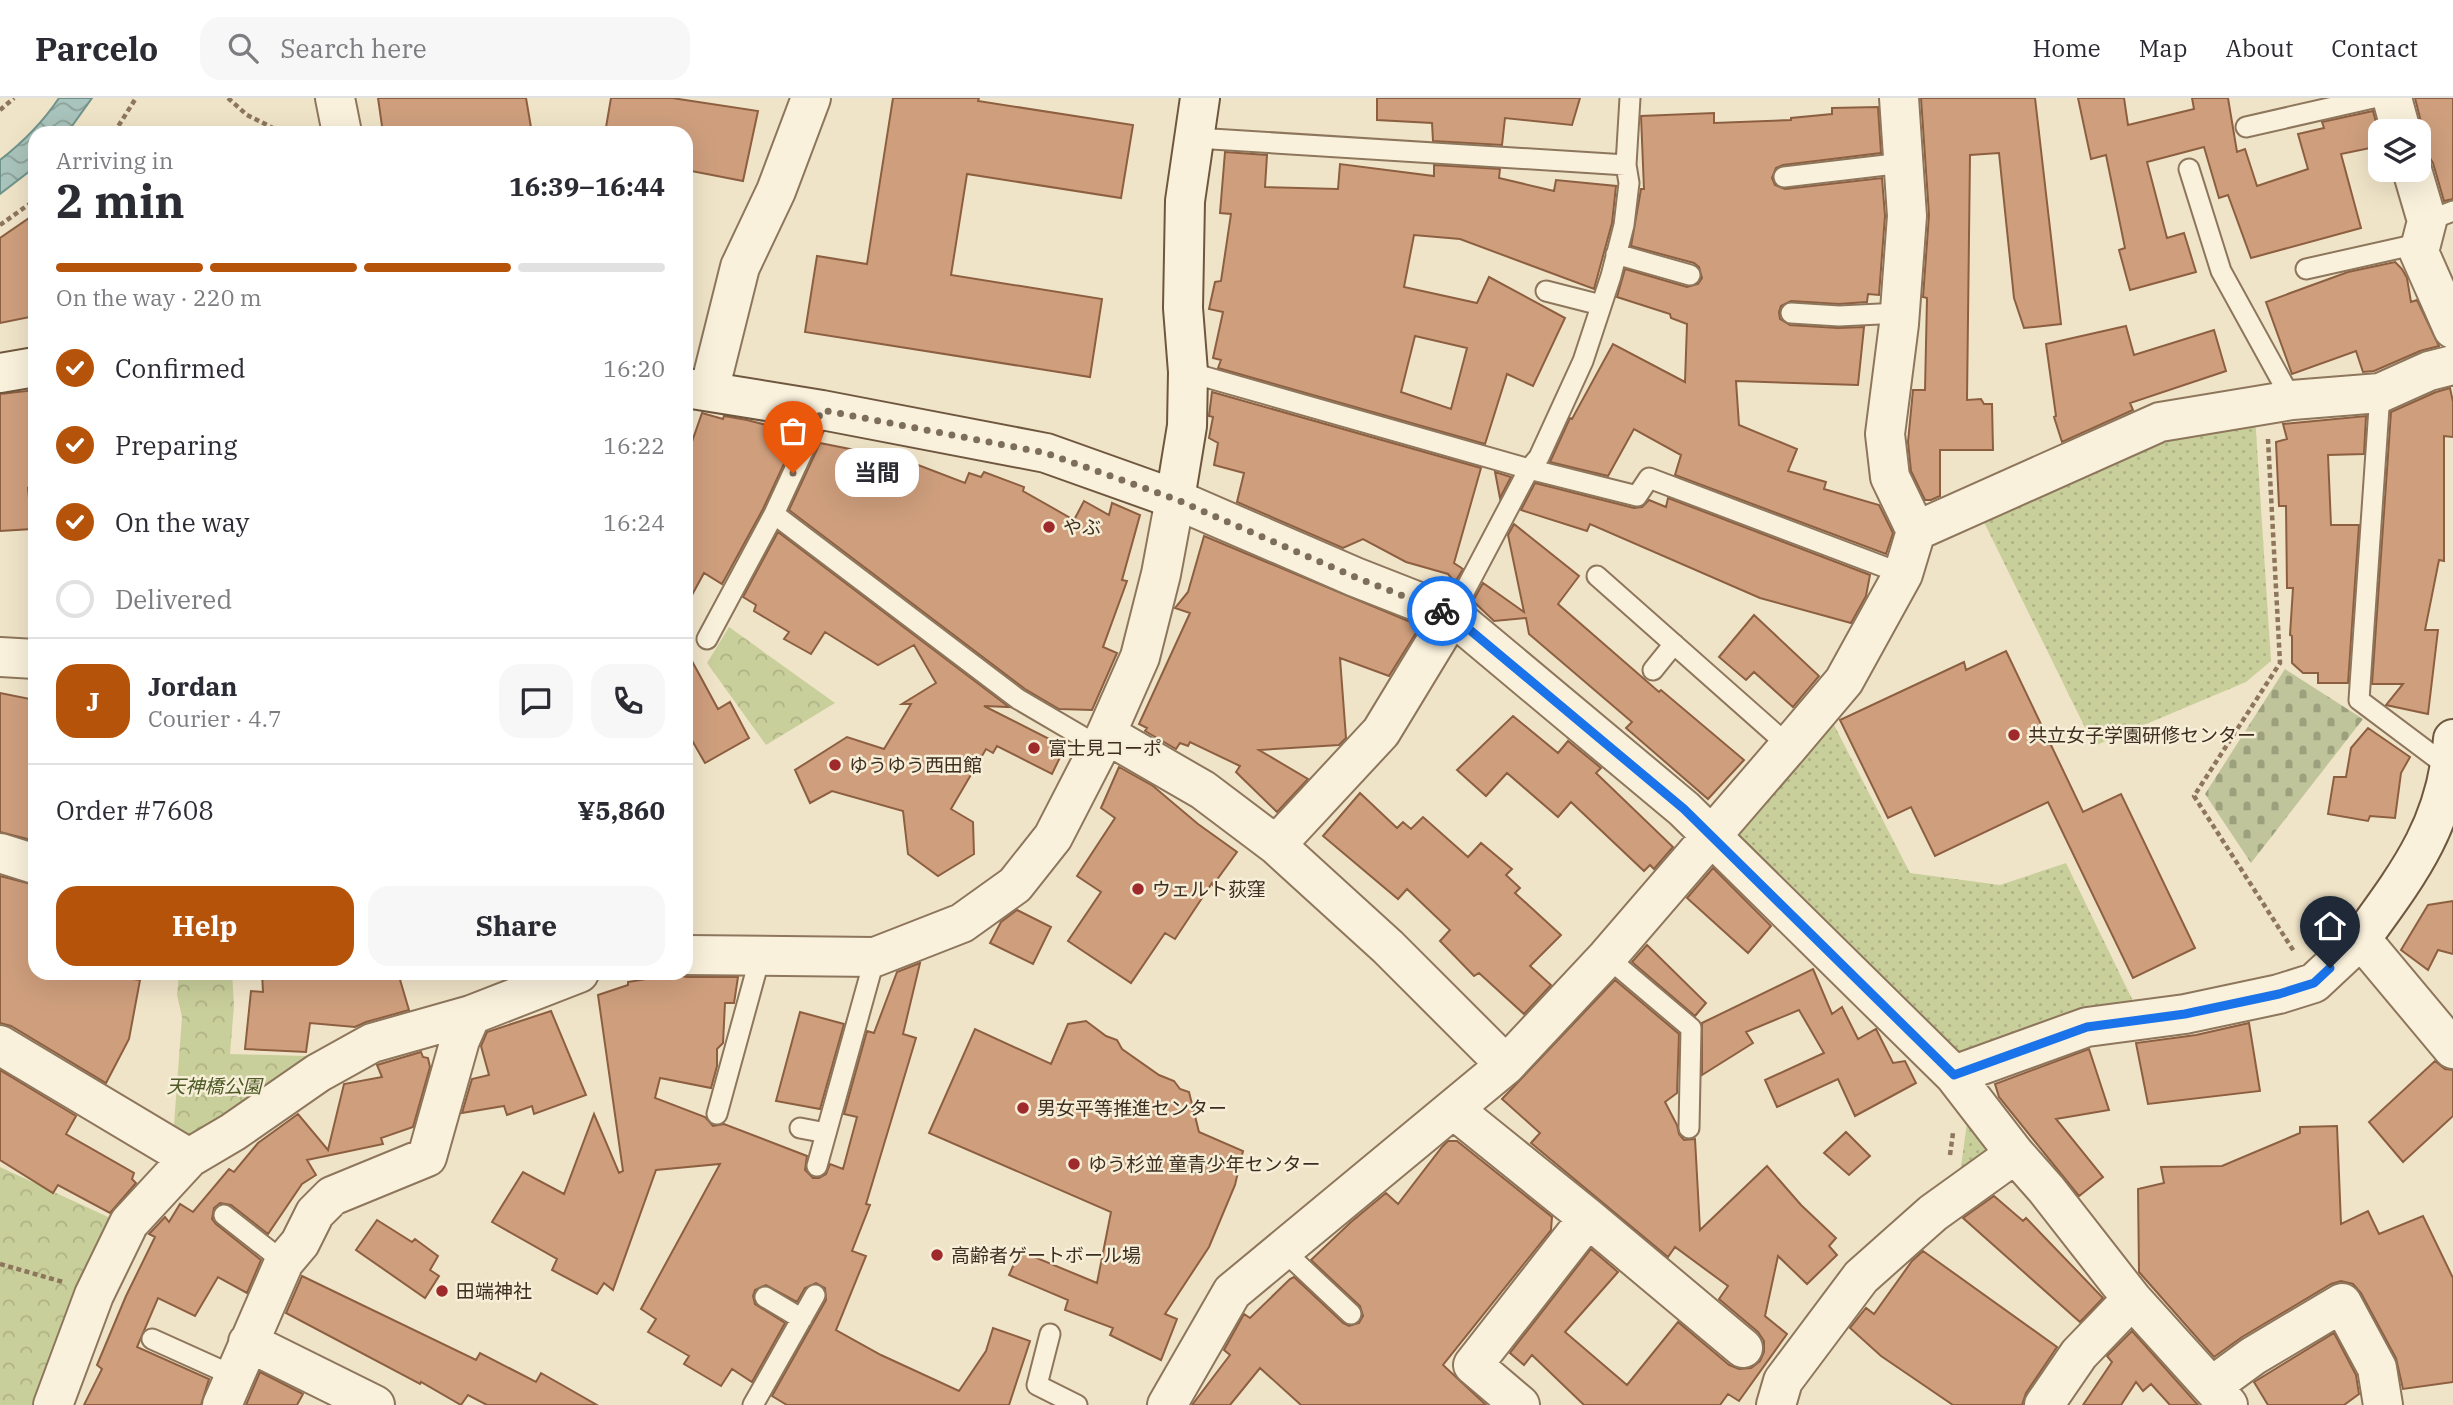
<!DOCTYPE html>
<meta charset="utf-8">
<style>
body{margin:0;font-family:"IBM Plex Serif","Noto Sans JP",serif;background:#f7f7f7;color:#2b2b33;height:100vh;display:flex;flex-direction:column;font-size:26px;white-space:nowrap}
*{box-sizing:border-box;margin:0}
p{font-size:23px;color:#7c7c81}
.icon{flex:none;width:38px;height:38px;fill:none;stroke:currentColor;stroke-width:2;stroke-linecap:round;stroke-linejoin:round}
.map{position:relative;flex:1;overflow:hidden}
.drawer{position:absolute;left:28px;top:28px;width:665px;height:854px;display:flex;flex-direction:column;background:#fff;border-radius:21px;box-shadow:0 7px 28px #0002}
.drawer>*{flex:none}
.fabs{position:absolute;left:2368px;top:21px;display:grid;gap:14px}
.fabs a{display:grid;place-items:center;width:63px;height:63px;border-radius:14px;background:#fff;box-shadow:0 7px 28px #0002;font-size:35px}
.pin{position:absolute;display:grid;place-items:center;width:60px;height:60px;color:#fff;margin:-72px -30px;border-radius:50% 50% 50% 0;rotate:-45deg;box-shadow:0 0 7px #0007}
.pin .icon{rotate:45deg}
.courier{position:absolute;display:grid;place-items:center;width:70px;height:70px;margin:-35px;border:5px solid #1a73e8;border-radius:50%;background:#fff;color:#222;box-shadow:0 2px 9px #0007}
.bubble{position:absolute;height:49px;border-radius:21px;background:#fff;box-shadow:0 7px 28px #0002;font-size:23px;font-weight:700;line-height:49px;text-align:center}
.head em{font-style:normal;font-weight:700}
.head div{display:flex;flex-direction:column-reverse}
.head{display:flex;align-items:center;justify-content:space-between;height:119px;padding:0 28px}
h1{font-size:46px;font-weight:700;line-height:52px}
.bar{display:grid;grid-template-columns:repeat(4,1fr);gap:10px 7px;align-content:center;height:84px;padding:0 28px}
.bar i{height:9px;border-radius:5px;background:#e1e1e2}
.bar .on{background:#b45309}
.bar p{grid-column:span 4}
.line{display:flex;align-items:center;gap:18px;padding:0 28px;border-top:2px solid #e1e1e2}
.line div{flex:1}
.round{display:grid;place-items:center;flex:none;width:74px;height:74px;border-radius:21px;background:#f7f7f7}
ol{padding:0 28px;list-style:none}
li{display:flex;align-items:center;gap:21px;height:77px}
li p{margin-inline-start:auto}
li .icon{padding:7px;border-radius:50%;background:#b45309;color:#fff;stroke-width:4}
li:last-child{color:#7c7c81}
li i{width:38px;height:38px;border:4px solid #e1e1e2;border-radius:50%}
.cta{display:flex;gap:14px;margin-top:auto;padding:14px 28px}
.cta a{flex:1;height:80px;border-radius:21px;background:#b45309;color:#fff;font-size:28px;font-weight:700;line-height:80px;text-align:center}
.cta a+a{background:#f7f7f7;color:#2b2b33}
header{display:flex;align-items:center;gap:42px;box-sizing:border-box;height:98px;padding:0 35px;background:#fff;border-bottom:2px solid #e1e1e2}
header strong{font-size:33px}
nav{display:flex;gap:38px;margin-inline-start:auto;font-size:24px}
.search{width:490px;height:63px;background:#f7f7f7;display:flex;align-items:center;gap:18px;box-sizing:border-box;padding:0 24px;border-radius:21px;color:#7c7c81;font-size:26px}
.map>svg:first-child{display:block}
.grass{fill:url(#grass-dots)}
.forest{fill:url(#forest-crowns)}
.cemetery{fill:url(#cemetery-stones)}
.water{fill:url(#water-waves);stroke:#6f938a;stroke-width:2}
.building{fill:#cf9f7d;stroke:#8d5f41;stroke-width:2;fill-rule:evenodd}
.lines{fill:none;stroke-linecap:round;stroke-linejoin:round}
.lane-casing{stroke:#8d765c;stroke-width:23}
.street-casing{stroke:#8d765c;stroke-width:42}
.secondary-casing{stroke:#6f573f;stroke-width:42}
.path{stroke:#8d765c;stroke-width:4.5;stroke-dasharray:5 3.5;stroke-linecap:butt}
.lane{stroke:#faf1dc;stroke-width:19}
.street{stroke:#faf1dc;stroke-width:38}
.secondary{stroke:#faf1dc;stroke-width:38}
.done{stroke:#7c6e5b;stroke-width:7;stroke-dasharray:0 12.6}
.route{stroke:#1a73e8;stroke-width:9}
.poi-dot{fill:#9e2a2b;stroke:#f7eed8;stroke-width:2.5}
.labels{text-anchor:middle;stroke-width:5;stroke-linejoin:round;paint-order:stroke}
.poi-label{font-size:19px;fill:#3d2e20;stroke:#f7eed8;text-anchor:start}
.park-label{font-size:19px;font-style:italic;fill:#4d5a26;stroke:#f7eed8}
</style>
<header>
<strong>Parcelo</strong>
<div class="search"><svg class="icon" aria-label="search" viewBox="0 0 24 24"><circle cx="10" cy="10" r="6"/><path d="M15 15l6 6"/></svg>Search here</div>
<nav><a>Home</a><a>Map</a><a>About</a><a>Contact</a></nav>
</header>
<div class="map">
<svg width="2453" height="1307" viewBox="0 0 2453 1307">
<defs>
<pattern id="grass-dots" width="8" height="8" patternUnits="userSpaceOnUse" patternTransform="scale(1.75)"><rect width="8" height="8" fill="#c9cf9b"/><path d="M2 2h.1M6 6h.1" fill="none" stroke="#aeb285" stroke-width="1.8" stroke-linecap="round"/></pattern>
<pattern id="forest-crowns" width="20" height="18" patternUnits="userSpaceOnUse" patternTransform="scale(1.75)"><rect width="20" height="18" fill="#c9cf9b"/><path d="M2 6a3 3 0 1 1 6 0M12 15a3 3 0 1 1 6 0" fill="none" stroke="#aeb285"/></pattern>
<pattern id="cemetery-stones" width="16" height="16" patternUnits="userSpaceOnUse" patternTransform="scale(1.75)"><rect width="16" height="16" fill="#bfc49a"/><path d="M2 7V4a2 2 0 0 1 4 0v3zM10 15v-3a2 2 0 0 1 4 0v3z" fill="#9ca07d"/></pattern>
<pattern id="water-waves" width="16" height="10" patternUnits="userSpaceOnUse" patternTransform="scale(1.75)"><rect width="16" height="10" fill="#a9c4bc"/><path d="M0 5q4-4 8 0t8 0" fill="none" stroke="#8ba098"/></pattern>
</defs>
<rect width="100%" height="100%" fill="#f0e4c8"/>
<path class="grass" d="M2255,318L2271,563L2246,584L2094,648L1981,418L2164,334Z
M1830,619L1910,775L2000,787L2066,765L2134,905L1953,959L1738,746L1734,726Z
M1967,1025L1993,1054L1959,1082Z"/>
<path class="forest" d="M729,529L835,605L766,647L707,565Z
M179,875H232L234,907L230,956L307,958L310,962L196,1046L173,1040L182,919L177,897Z
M0,1069L121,1125L38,1307H0Z"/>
<path class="cemetery" d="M2285,571L2363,621L2251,765L2205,696Z"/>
<path class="water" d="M59,0H92L67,35H35V69L0,96V62C22,45 43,24 59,0Z"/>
<path class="building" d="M378,0H526L532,35H383Z
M611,0H672L758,13L743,83L686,72V35H605Z
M893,0H979L978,3L1133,27L1121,100L967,76L951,177L1102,201L1090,279L805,234L817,158L867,166Z
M1377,0H1580L1572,27L1505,20L1502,47L1433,43L1432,25L1377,22Z
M1921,0H2035L2061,226L2024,230L2014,200L1999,55L1970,57L1967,302L1981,301L1984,306H1992L1993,352H1940V398L1931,402H1925L1911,373L1908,344L1913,292H1925L1927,200L1923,199L1929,117Z
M2078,0H2124L2128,27L2194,11L2192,0H2228L2237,54L2245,51L2257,88L2308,71L2298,36L2324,30L2322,24L2373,13L2380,39V48L2341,56L2361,130L2251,160L2228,97L2219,100L2204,49L2147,64L2167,140L2184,135L2196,174L2130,192L2119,152L2125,150L2106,57L2091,61Z
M2415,0H2453V101L2444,103L2433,65L2428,57L2419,52L2422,28Z
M1878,9L1881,55L1783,67L1776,70L1772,80L1775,87L1785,91L1882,80L1885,118L1879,197L1868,196L1867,204L1839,206L1791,203L1781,208L1779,214L1780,221L1790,227L1838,230L1864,229L1858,287L1736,283L1739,327L1797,351L1788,373L1826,384L1824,391L1879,407L1893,435L1886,456L1675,377L1681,357L1634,331L1608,378L1550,364L1570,320L1572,321L1613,246L1685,284L1687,226L1671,220L1670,216L1617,199L1625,171L1687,189L1698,186L1702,180L1699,169L1694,165L1631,148L1641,91H1644L1641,18L1714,15V25L1791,22V20L1832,16V10Z
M1225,54L1267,57L1265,89L1338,91L1340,66L1434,78V67L1500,71L1499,80L1554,93L1556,82L1616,88L1612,125L1594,191L1460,141L1414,137L1404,189L1477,205L1489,179L1565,220L1533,288L1507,276L1485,346L1218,270L1221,262L1213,260L1223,214L1209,211L1215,184L1221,183L1231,116L1220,115ZM1415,238L1467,250L1451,311L1401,294Z
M35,116V218L0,225V140Z
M2395,164L2402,171L2407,180L2411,204L2417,202L2439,248L2420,253L2374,273L2363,274L2356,253L2292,276L2266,204L2348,174Z
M2126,228L2134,257L2214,232L2226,273L2130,305L2133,312L2062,344L2054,319L2056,318L2046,246Z
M2450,290L2453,304V339L2444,338V463L2439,462L2425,532H2438L2428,616L2386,607L2403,586H2372L2391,314L2436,294Z
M35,292V345H29L32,390H28L32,431L0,433V296Z
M1212,294L1481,370L1454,465L1463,471L1455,484L1448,476L1406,464L1363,441L1343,450L1237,404L1244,375L1214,367L1218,345L1209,340L1213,319L1209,318Z
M702,315L723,321L724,318L747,322L786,332L785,337L796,340L763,411L722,486L704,475L686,508V361Z
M2366,318L2364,356L2328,357L2331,427H2359L2348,585H2318V575H2303L2292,565V538L2290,537L2293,490H2287L2286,408H2279L2276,344L2287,341L2283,326Z
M820,345L905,362L965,385L969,375L981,379L984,374L1024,389L1023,393L1074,422L1084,403L1109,417L1112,405L1140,417L1122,482L1127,483L1103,549L1117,555L1092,612L1059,611L1025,591L789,412Z
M1495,374L1511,379L1500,400Z
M1535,385L1634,410L1642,409L1649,402L1666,409L1668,400L1870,477L1866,498L1851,525L1760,500L1590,426L1587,433L1521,412Z
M1514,426L1579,478L1558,506L1659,594L1661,592L1744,662L1708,701L1626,630L1632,624L1529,536L1526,520L1494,523L1473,503L1483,485L1524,514L1508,437Z
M778,434L1009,609L984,608L1065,649L1052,676L997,648L993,655L986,651L951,711L973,724L974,756L938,778L908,756L903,713L832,693L810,705L795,672L847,639L884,651L911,606H902L936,585L914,547L878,567L825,534L811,556L784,541L789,534L754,513L756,507L743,499Z
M1204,438L1413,525L1419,530L1389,578L1340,560L1346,640L1339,647L1259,652L1308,681L1277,714L1236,674L1240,668L1190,644L1188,648L1180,645L1176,651L1145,633L1147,630L1139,626L1190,515L1175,510L1188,494Z
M1754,517L1819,578L1793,609L1754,574L1746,582L1719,559Z
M686,552L718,611L730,604L749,640L705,665L686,632Z
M2006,553L2083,714L2121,696L2195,850L2133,880L2048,704L1935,758L1911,709L1888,720L1840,622L1964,564L1966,572Z
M0,595L35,602V743L0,734Z
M1513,618L1558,655L1568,643L1601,670L1596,675L1673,749L1654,771L1650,767L1644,773L1571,704L1558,719L1507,675L1486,698L1457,672Z
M2368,630L2410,659L2401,675L2395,720L2370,718L2368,723L2328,716L2334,679H2346L2351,650Z
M1119,669L1153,688L1198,726L1237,754L1213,787L1212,785L1175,841L1165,835L1131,885L1068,843L1101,794L1077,778L1115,720L1101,710Z
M1360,695L1397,730L1403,724L1411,731L1423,719L1468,759L1481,745L1512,771L1506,777L1520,790L1515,795L1561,837L1530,868L1551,887L1524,916L1479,875L1474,878L1440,843L1450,832L1407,791L1398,801L1323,738Z
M1713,770L1771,828L1748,855L1687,800Z
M0,778L35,787V875H92L140,882L129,941L106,985L11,928L0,925Z
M2453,803V856L2438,852L2428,872L2401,852L2428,807Z
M1017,812L1051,829L1033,866L990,845L1001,824Z
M1647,847L1706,905L1695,918L1632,864Z
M920,865L903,936L916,940L866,1106L870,1107L852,1153L866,1158L836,1232L881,1257L959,1293L986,1253L993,1230L1030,1243L1009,1307H787L772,1298L826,1202L825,1190L816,1185L805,1190L797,1204L766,1187L755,1192L753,1198L755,1206L785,1225L752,1284L732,1271L721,1288L684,1266L689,1258L648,1234L656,1221L641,1211L720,1066L656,1072L613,1192L604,1185L597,1196L552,1172L557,1161L492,1124L523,1074L564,1096L594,1016L619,1075L623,1073L598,897L628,887V884L676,876L686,879H738L734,905H725L723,945L717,951V968L711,990L660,980L655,1000L705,1019L713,1028L724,1026L807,1058L805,1072L813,1080H819L826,1076L830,1066L843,1071L857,1019L844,1016L867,933L874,935L897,874Z
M1813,871L1832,916L1842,909L1858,941L1876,931L1893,965L1905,963L1916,985L1855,1018L1838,981L1777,1009L1765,982L1824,955L1799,912L1746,934L1753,945L1702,977V925Z
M262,875H398L409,912L366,924L355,929L310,925L306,954L245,951L251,893L263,894Z
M1615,882L1679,936L1677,995L1665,1004L1677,1027L1679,1036L1684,1042L1695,1041L1700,1132L1767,1068L1801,1107L1836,1140L1829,1148L1837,1157L1807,1186L1778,1158L1765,1218L1787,1236L1739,1303L1728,1296L1720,1307H1584L1532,1257L1524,1267L1510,1255L1591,1151L1618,1174L1565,1234L1627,1287L1678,1224L1729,1267L1739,1271L1751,1270L1760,1263L1764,1254V1243L1758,1234L1719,1201L1728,1188L1675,1149L1668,1159L1531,1045L1540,1035L1502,1001Z
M551,913L586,997L534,1016L532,1008L507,1017L504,1008L462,1015L472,981L489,977L481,948L487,934Z
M800,914L844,926L820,1011L776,1003Z
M1086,923L1106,938L1117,942L1122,951L1159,977L1174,983L1180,991L1189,994L1199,1034L1243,1053L1235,1087L1209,1149L1165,1216L1177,1221L1161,1262L1110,1237L1113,1230L1065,1212L1068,1202L1009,1177L1020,1153L1097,1185L1111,1114L929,1035L975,931L1051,966L1068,926Z
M2249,925L2260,993L2148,1006L2136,945L2196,937Z
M2089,951L2109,1012L2056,1021L2103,1079L2079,1098L1999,999L1995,986Z
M421,954L423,959L428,960L430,969L413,1029L381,1040L383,1046L307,1062L316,1077L302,1086L268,1136L231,1107L220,1105L214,1110L212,1121L216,1126L261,1162L247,1195L218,1179L195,1218L158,1200L137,1249L209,1281L201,1307H84L102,1271L97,1267L126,1198L155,1139L149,1136L165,1119L169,1124L180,1106L193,1114L229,1071L234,1074L258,1045L298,1016L328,1052L344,986L382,979L377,967Z
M2435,963L2445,971L2453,972V1018L2403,1064L2369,1024Z
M0,972L76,1018L66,1036L134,1075L132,1081L136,1085L110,1115L58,1087L53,1095L0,1062Z
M2337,1028L2341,1126L2368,1113L2379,1136L2423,1118L2453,1180V1284L2403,1291L2396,1260L2361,1195L2353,1186L2341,1183L2331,1186L2242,1239L2214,1259L2139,1174L2138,1091L2164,1085L2161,1069L2222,1068L2300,1035V1029Z
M1846,1034L1870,1058L1849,1077L1824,1055Z
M1448,1043H1457L1552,1119L1551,1132L1443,1267L1486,1307H1301L1260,1270L1230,1307H1192L1230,1257L1224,1252L1244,1216L1250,1220L1290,1181L1294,1179L1343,1225L1349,1228L1359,1225L1363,1218L1360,1208L1311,1162L1351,1124L1386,1095L1398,1106L1442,1049Z
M1994,1098L2023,1123L2026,1120L2103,1200L2080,1224L1963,1120Z
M377,1122L412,1144L415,1141L438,1158L430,1172L439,1178L425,1200L356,1152Z
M1923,1153L2057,1249L2026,1295L2022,1307H1953L1881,1258L1850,1230L1866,1210L1874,1216L1912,1163Z
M302,1178L476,1262L480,1255L536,1284L541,1275L597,1307H487L468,1297L461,1307L421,1284L420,1286L286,1215Z
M2132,1233L2198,1307H2170L2151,1286L2143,1293L2136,1284L2121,1307H2083L2112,1264L2107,1258Z
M2334,1235L2356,1277L2359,1296L2344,1307H2268L2254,1284Z
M260,1274L303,1296L297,1307H246Z"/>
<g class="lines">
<defs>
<path id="lane" d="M2246,29L2373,0
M1196,40L1626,67
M2189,71L2221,173L2292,302
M1784,79L1903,65
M2427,123L2453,113
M1616,156L1690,177
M2306,171L2422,145
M1546,193L1601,207
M1791,215L1839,218L1900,215
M1188,274L1529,371L1637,398L1649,380L1903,476
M2380,295L2359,602L2451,671
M774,416L1018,601L1100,649
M1597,478L1789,648
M1452,517L1529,371L1539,359L1583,263L1611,178L1624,127L1629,85L1626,67L1630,0
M707,541L774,416L822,312
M1653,572L1674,546
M1607,859L1691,930L1689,1030
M717,1016L760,859
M800,1030L826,1035
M817,1068L875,859
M224,1117L284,1164
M1283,1152L1351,1216
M765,1199L802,1221
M1050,1236L1037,1287L1077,1307
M152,1241L234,1278
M753,1307L815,1197"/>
<path id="street" d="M335,0L342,35
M2392,0L2401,33
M2412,72L2427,123L2419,154L2453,231
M709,293L740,169L776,93L811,0
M1916,433L2160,324L2292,302L2380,295L2429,273L2453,267
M1452,517L1381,634L1276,747L1388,849L1506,967
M0,559L35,561
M1106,636L1203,692L1276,747
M0,755L35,766
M686,857L875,859L962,825L1015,787L1053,739L1106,636L1140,559L1161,476L1175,401L1355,479L1452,517L1684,711L1954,977L2015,1056L2046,1091L2132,1201L2228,1307
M0,947L189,1060
M1954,977L2087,929L2185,916L2279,896L2314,885L2361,841L2453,951
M1453,1011L1588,1120L1473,1267L1520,1307
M1588,1120L1743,1250
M248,1244L375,1307
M2212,1288L2253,1258L2342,1205L2377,1270L2383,1307
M53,1307L94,1197L129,1125L189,1060L233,1034L318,975L372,945L471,917L579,875
M222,1307L284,1164L300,1145L315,1115L332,1098L427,1059L460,942L471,917
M1167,1307L1232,1194L1506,967L1607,859L1789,648L1844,583L1903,476L1916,433L1890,379L1885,336L1899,226L1907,118L1899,0
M1776,1307L1783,1283L1861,1179L1933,1115L2015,1056
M2044,1307L2079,1256L2132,1201"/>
<path id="secondary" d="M0,275L35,269
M686,290L822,312L1046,355L1175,401L1187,328L1188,274L1183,210L1185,103L1200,0
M2361,841C2409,775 2447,726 2453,641"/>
</defs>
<use href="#lane" class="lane-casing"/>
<use href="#street" class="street-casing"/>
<use href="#secondary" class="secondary-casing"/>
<path class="path" d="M228,0L247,17L283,35
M0,12L14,0
M114,35L136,0
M0,127L35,102
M2268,341L2280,565L2194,698L2295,855
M1950,1057L1953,1035
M0,1166L63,1184"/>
<use href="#lane" class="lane"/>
<use href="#street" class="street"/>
<use href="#secondary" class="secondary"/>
</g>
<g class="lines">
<path class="done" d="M793,375L822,312L1046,355L1175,401L1355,479L1442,513"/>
<path class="route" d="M1442,513L1452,517L1684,711L1954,977L2087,929L2185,916L2279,896L2314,885L2330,870"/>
</g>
<g class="poi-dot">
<circle cx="1049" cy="429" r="7"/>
<circle cx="2014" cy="637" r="7"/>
<circle cx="1034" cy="650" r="7"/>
<circle cx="835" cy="667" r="7"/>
<circle cx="1138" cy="791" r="7"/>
<circle cx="1023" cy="1010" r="7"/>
<circle cx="1074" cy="1066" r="7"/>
<circle cx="937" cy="1157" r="7"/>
<circle cx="442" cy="1193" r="7"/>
</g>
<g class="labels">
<g class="poi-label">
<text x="1063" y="436">やぶ</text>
<text x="2028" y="644">共立女子学園研修センター</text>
<text x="1048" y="657">富士見コーポ</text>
<text x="849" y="674">ゆうゆう西田館</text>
<text x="1152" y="798">ウェルト荻窪</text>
<text x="1037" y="1017">男女平等推進センター</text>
<text x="1088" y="1073">ゆう杉並 童青少年センター</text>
<text x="951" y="1164">高齢者ゲートボール場</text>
<text x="456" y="1200">田端神社</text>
</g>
<g class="park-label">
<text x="214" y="995">天神橋公園</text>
</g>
</g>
</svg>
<div class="fabs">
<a><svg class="icon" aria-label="layers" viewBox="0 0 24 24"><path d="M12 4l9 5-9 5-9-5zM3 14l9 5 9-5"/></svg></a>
</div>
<div class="pin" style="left:793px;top:375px;background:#ea580c"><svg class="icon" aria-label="bag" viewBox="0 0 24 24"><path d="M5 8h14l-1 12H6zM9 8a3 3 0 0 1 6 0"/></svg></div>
<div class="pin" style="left:2330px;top:870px;background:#1f2937"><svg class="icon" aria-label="home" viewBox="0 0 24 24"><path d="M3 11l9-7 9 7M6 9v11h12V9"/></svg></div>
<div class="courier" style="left:1442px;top:513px"><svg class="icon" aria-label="bike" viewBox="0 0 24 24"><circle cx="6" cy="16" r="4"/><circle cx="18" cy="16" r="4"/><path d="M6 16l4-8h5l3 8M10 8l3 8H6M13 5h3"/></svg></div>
<div class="bubble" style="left:835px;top:350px;width:84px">当間</div>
<section class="drawer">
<div class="head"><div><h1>2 min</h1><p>Arriving in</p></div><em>16:39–16:44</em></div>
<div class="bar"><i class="on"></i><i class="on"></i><i class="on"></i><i></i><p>On the way · 220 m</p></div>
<ol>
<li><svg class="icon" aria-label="check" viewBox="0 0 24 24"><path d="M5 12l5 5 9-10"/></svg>Confirmed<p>16:20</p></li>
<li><svg class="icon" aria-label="check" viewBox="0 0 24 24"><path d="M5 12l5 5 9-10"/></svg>Preparing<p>16:22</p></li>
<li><svg class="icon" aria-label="check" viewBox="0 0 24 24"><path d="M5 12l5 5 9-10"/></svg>On the way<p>16:24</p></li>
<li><i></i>Delivered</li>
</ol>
<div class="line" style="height:126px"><b class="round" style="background:#b45309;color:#fff">J</b><div><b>Jordan</b><p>Courier · 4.7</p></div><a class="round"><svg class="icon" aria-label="chat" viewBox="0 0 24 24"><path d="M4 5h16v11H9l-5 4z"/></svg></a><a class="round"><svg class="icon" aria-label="phone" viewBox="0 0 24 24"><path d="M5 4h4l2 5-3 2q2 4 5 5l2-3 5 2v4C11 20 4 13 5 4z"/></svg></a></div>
<div class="line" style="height:91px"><div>Order #7608</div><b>¥5,860</b></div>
<div class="cta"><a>Help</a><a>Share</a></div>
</section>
</div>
